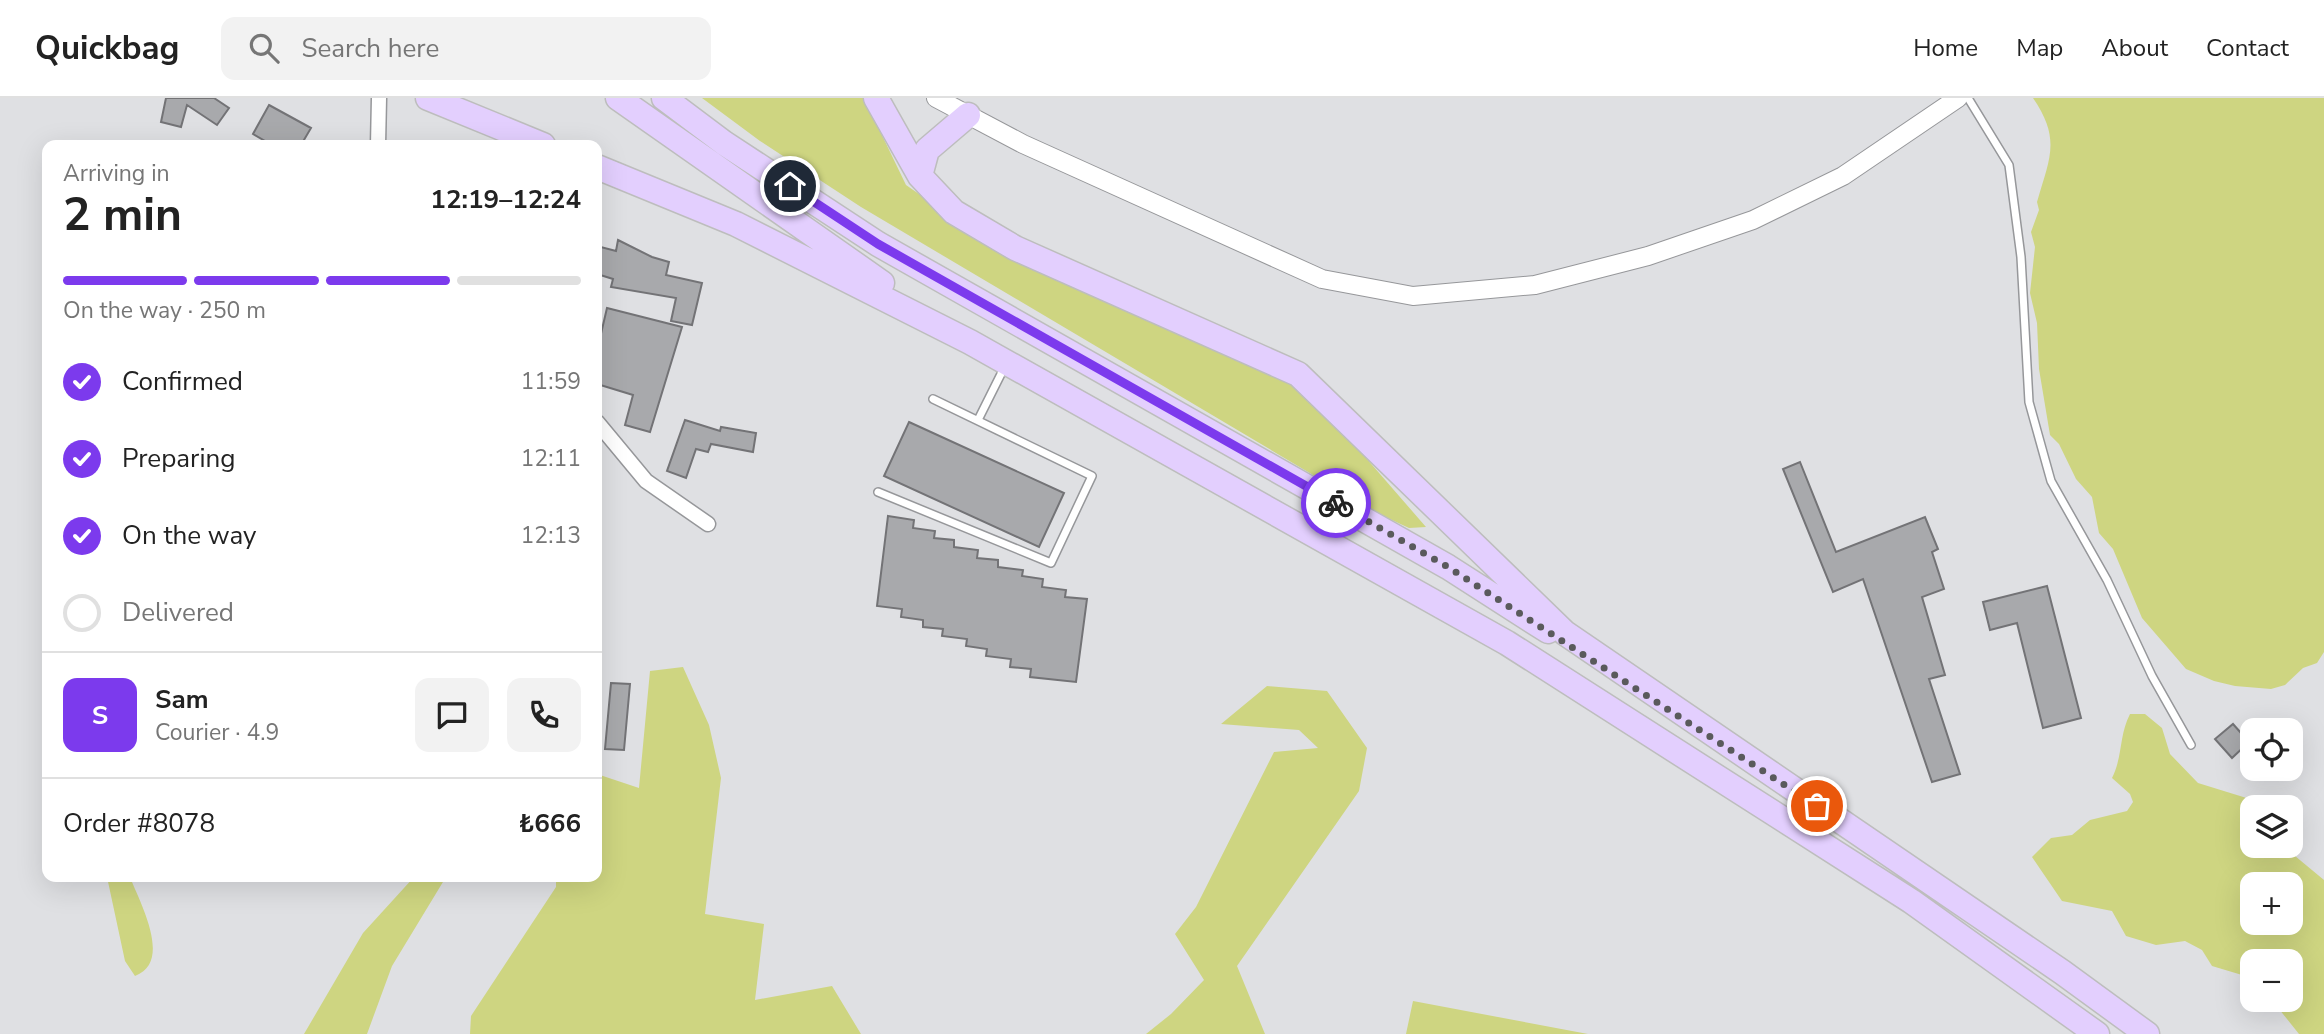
<!DOCTYPE html>
<meta charset="utf-8">
<style>
body{margin:0;font-family:"Nunito Sans",sans-serif;background:#f2f2f2;color:#222;height:100vh;display:flex;flex-direction:column;font-size:26px;white-space:nowrap}
*{box-sizing:border-box;margin:0}
p{font-size:23px;color:#767676}
.icon{flex:none;width:38px;height:38px;fill:none;stroke:currentColor;stroke-width:2;stroke-linecap:round;stroke-linejoin:round}
.map{position:relative;flex:1;overflow:hidden}
.drawer{position:absolute;left:42px;top:42px;width:560px;height:742px;display:flex;flex-direction:column;background:#fff;border-radius:14px;box-shadow:0 7px 28px #0002}
.drawer>*{flex:none}
.fabs{position:absolute;left:2240px;top:620px;display:grid;gap:14px}
.fabs a{display:grid;place-items:center;width:63px;height:63px;border-radius:14px;background:#fff;box-shadow:0 7px 28px #0002;font-size:35px}
.pin{position:absolute;display:grid;place-items:center;width:60px;height:60px;color:#fff;margin:-30px;border:4px solid #fff;border-radius:50%;box-shadow:0 2px 7px #0007}
.courier{position:absolute;display:grid;place-items:center;width:70px;height:70px;margin:-35px;border:5px solid #7c3aed;border-radius:50%;background:#fff;color:#222;box-shadow:0 2px 9px #0007}
.head em{font-style:normal;font-weight:700}
.head div{display:flex;flex-direction:column-reverse}
.head{display:flex;align-items:center;justify-content:space-between;height:119px;padding:0 21px}
h1{font-size:46px;font-weight:700;line-height:52px}
.bar{display:grid;grid-template-columns:repeat(4,1fr);gap:10px 7px;align-content:center;height:84px;padding:0 21px}
.bar i{height:9px;border-radius:5px;background:#e0e0e0}
.bar .on{background:#7c3aed}
.bar p{grid-column:span 4}
.line{display:flex;align-items:center;gap:18px;padding:0 21px;border-top:2px solid #e0e0e0}
.line div{flex:1}
.round{display:grid;place-items:center;flex:none;width:74px;height:74px;border-radius:14px;background:#f2f2f2}
ol{padding:0 21px;list-style:none}
li{display:flex;align-items:center;gap:21px;height:77px}
li p{margin-inline-start:auto}
li .icon{padding:7px;border-radius:50%;background:#7c3aed;color:#fff;stroke-width:4}
li:last-child{color:#767676}
li i{width:38px;height:38px;border:4px solid #e0e0e0;border-radius:50%}
header{display:flex;align-items:center;gap:42px;box-sizing:border-box;height:98px;padding:0 35px;background:#fff;border-bottom:2px solid #e0e0e0}
header strong{font-size:33px}
nav{display:flex;gap:38px;margin-inline-start:auto;font-size:24px}
.search{width:490px;height:63px;background:#f2f2f2;display:flex;align-items:center;gap:18px;box-sizing:border-box;padding:0 24px;border-radius:14px;color:#767676;font-size:26px}
.map>svg:first-child{display:block}
.green{fill:#ced581;fill-rule:evenodd}
.building{fill:#a8a9ac;stroke:#737376;stroke-width:2}
.lines{fill:none;stroke-linecap:round;stroke-linejoin:round}
.service-casing{stroke:#96979a;stroke-width:10}
.minor-casing{stroke:#96979a;stroke-width:17}
.tertiary-casing{stroke:#96979a;stroke-width:20}
.trunk-casing{stroke:#bdbdbd;stroke-width:27}
.service{stroke:#fff;stroke-width:7}
.minor{stroke:#fff;stroke-width:14}
.tertiary{stroke:#fff;stroke-width:18}
.trunk{stroke:#e3cffe;stroke-width:24}
.done{stroke:#5a5a5c;stroke-width:7;stroke-dasharray:0 12.6}
.route{stroke:#7c3aed;stroke-width:9}
</style>
<header>
<strong>Quickbag</strong>
<div class="search"><svg class="icon" aria-label="search" viewBox="0 0 24 24"><circle cx="10" cy="10" r="6"/><path d="M15 15l6 6"/></svg>Search here</div>
<nav><a>Home</a><a>Map</a><a>About</a><a>Contact</a></nav>
</header>
<div class="map">
<svg width="2324" height="936" viewBox="0 0 2324 936">
<rect width="100%" height="100%" fill="#dfe0e3"/>
<path class="green" d="M702,0H864L906,87L942,112L1279,274L1320,307L1426,429L1409,430L1379,416L861,109L760,43Z
M2033,0H2324V554L2317,565L2303,570L2285,587L2271,591L2235,588L2214,583L2186,571L2142,520L2113,451L2099,435L2092,399L2076,381L2059,346L2050,337L2039,271L2037,225L2030,195L2035,149L2031,134L2039,112L2037,104C2050,59 2061,41 2033,0Z
M683,569L709,627L721,680L705,816L764,826L755,902L832,888L861,936H470L471,918L556,789V779H597V676L639,690L650,573Z
M1267,588L1327,593L1367,650L1359,693L1237,868L1265,936H1146L1171,916L1204,882L1175,836L1196,809L1274,654L1318,650L1299,632L1221,626Z
M2130,616H2145L2162,630L2170,656L2198,685L2253,702L2258,709H2252V747H2289V753L2324,782V936H2299L2271,901H2291V863H2252V880L2212,868L2202,852L2185,843L2156,847L2126,838L2112,813L2062,803L2032,759L2051,740L2072,737L2090,722L2127,713L2133,704L2130,696L2112,680C2123,658 2119,637 2130,616ZM2252,786H2291V824H2252Z
M107,779H130C140,805 173,864 135,878L125,863Z
M414,779H446L392,868L367,936H304L363,835Z
M1413,903L1588,936H1406Z"/>
<path class="building" d="M166,0H214L229,10L217,27L187,7L181,29L161,24Z
M269,7L311,30L301,47H272L253,36Z
M618,142L652,159L669,164L666,177L702,185L692,227L671,223L676,200L611,189L613,181L597,176V148L616,153Z
M607,210L682,229L650,334L625,327L633,297L597,286V239L600,240Z
M685,322L720,333L721,329L756,335L753,354L711,346L708,354L696,351L686,380L667,373Z
M909,324L1064,395L1039,449L884,378Z
M1800,364L1836,454L1925,419L1938,451L1932,454L1944,491L1922,499L1945,577L1929,581L1960,676L1932,684L1863,481L1833,494L1783,371Z
M888,418L914,422L913,430L935,433L934,440L954,442V449L978,452L977,460L998,462V469L1023,472L1022,478L1043,481L1042,489L1066,492L1065,499L1087,501L1076,584L1030,579L1031,571L1010,569L1011,561L986,558L987,551L966,548L967,541L942,538L943,531L923,529V522L901,519L902,511L877,508Z
M2047,488L2081,620L2043,630L2017,525L1990,532L1983,504Z
M611,585L630,586L624,652L605,651Z
M2233,626L2249,644L2232,660L2215,641Z"/>
<g class="lines">
<defs>
<path id="service" d="M1968,0L2009,67L2021,159L2029,304L2051,383L2107,482L2152,578L2191,647
M978,322L1004,270
M878,394L1051,465L1092,378L933,301"/>
<path id="minor" d="M378,47L379,0
M597,324L646,383L708,426"/>
<path id="tertiary" d="M936,0L1023,46L1322,181L1413,198L1535,187L1648,158L1753,122L1843,78L1958,0"/>
<path id="trunk" d="M428,0L543,47
M618,0L882,185
M664,0L724,45L878,146L1448,469L1548,533
M876,0L920,78L954,114L1015,150L1298,276L1565,535L2062,874L2147,936
M597,69L736,126L970,244L1507,545L1911,803L2097,936
M920,78L927,52L968,17"/>
</defs>
<use href="#service" class="service-casing"/>
<use href="#minor" class="minor-casing"/>
<use href="#tertiary" class="tertiary-casing"/>
<use href="#trunk" class="trunk-casing"/>
<use href="#service" class="service"/>
<use href="#minor" class="minor"/>
<use href="#tertiary" class="tertiary"/>
<use href="#trunk" class="trunk"/>
</g>
<g class="lines">
<path class="done" d="M1336,405L1448,469L1817,708"/>
<path class="route" d="M790,88L878,146L1336,405"/>
</g>
</svg>
<div class="fabs">
<a><svg class="icon" aria-label="locate" viewBox="0 0 24 24"><circle cx="12" cy="12" r="6"/><path d="M12 2v4M12 18v4M2 12h4M18 12h4"/></svg></a>
<a><svg class="icon" aria-label="layers" viewBox="0 0 24 24"><path d="M12 4l9 5-9 5-9-5zM3 14l9 5 9-5"/></svg></a>
<a>+</a>
<a>−</a>
</div>
<div class="pin" style="left:1817px;top:708px;background:#ea580c"><svg class="icon" aria-label="bag" viewBox="0 0 24 24"><path d="M5 8h14l-1 12H6zM9 8a3 3 0 0 1 6 0"/></svg></div>
<div class="pin" style="left:790px;top:88px;background:#1f2937"><svg class="icon" aria-label="home" viewBox="0 0 24 24"><path d="M3 11l9-7 9 7M6 9v11h12V9"/></svg></div>
<div class="courier" style="left:1336px;top:405px"><svg class="icon" aria-label="bike" viewBox="0 0 24 24"><circle cx="6" cy="16" r="4"/><circle cx="18" cy="16" r="4"/><path d="M6 16l4-8h5l3 8M10 8l3 8H6M13 5h3"/></svg></div>
<section class="drawer">
<div class="head"><div><h1>2 min</h1><p>Arriving in</p></div><em>12:19–12:24</em></div>
<div class="bar"><i class="on"></i><i class="on"></i><i class="on"></i><i></i><p>On the way · 250 m</p></div>
<ol>
<li><svg class="icon" aria-label="check" viewBox="0 0 24 24"><path d="M5 12l5 5 9-10"/></svg>Confirmed<p>11:59</p></li>
<li><svg class="icon" aria-label="check" viewBox="0 0 24 24"><path d="M5 12l5 5 9-10"/></svg>Preparing<p>12:11</p></li>
<li><svg class="icon" aria-label="check" viewBox="0 0 24 24"><path d="M5 12l5 5 9-10"/></svg>On the way<p>12:13</p></li>
<li><i></i>Delivered</li>
</ol>
<div class="line" style="height:126px"><b class="round" style="background:#7c3aed;color:#fff">S</b><div><b>Sam</b><p>Courier · 4.9</p></div><a class="round"><svg class="icon" aria-label="chat" viewBox="0 0 24 24"><path d="M4 5h16v11H9l-5 4z"/></svg></a><a class="round"><svg class="icon" aria-label="phone" viewBox="0 0 24 24"><path d="M5 4h4l2 5-3 2q2 4 5 5l2-3 5 2v4C11 20 4 13 5 4z"/></svg></a></div>
<div class="line" style="height:91px"><div>Order #8078</div><b>₺666</b></div>
</section>
</div>
